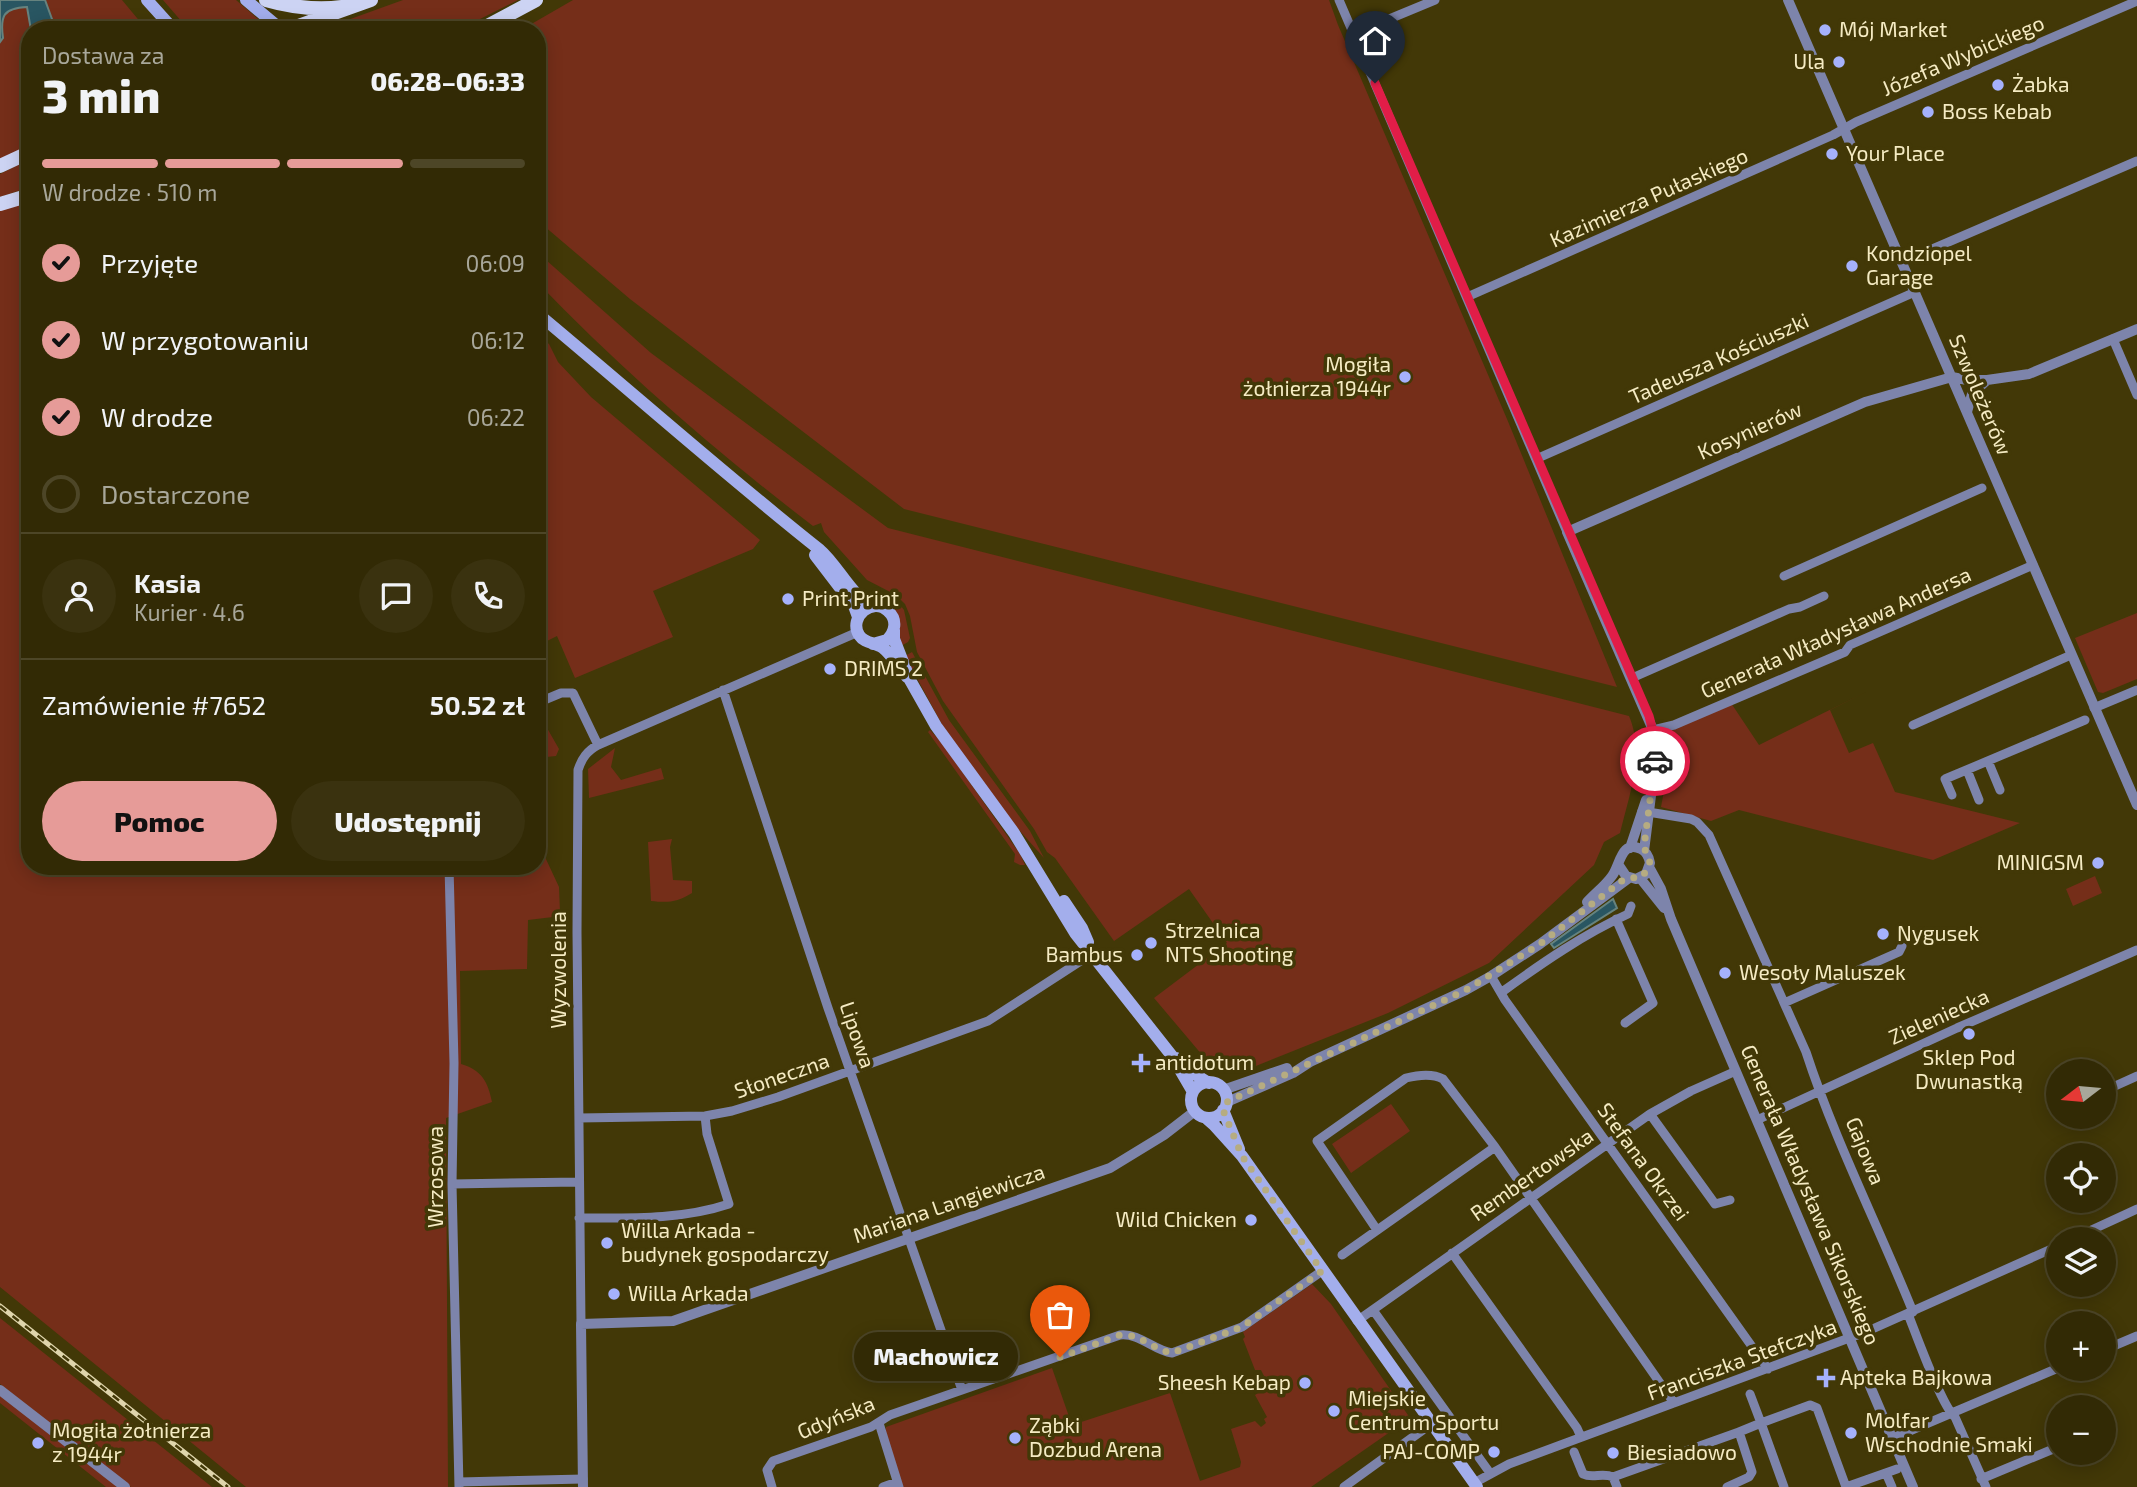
<!DOCTYPE html>
<html lang="pl">
<meta charset="utf-8">
<style>
body{margin:0;font-family:"Exo 2",sans-serif;background:#3a320f;color:#f1f3f6;height:100vh;display:flex;flex-direction:column;font-size:26px;white-space:nowrap}
*{box-sizing:border-box;margin:0}
p{font-size:23px;color:#a8a79a}
.icon{flex:none;width:38px;height:38px;fill:none;stroke:currentColor;stroke-width:2;stroke-linecap:round;stroke-linejoin:round}
.map{position:relative;flex:1;overflow:hidden}
.side{position:absolute;left:21px;top:21px;width:525px;height:854px;display:flex;flex-direction:column;background:#322a05;border-radius:28px;box-shadow:0 4px 18px #0003,0 0 0 2px #4d4627}
.side>*{flex:none}
.needle{width:46px;rotate:254deg}
.fabs{position:absolute;left:2046px;top:1059px;display:grid;gap:14px}
.fabs a{display:grid;place-items:center;width:70px;height:70px;border-radius:50%;background:#322a05;box-shadow:0 4px 18px #0003,0 0 0 2px #4d4627;font-size:35px}
.pin{position:absolute;display:grid;place-items:center;width:60px;height:60px;color:#fff;margin:-72px -30px;border-radius:50% 50% 50% 0;rotate:-45deg;box-shadow:0 0 7px #0007}
.pin .icon{rotate:45deg}
.courier{position:absolute;display:grid;place-items:center;width:70px;height:70px;margin:-35px;border:5px solid #e11d48;border-radius:50%;background:#fff;color:#222;box-shadow:0 2px 9px #0007}
.bubble{position:absolute;height:49px;border-radius:24px;background:#322a05;box-shadow:0 4px 18px #0003,0 0 0 2px #4d4627;font-size:23px;font-weight:800;line-height:49px;text-align:center}
.overview em{font-style:normal;font-weight:800}
.overview div{display:flex;flex-direction:column-reverse}
.overview{display:flex;align-items:center;justify-content:space-between;height:119px;padding:0 21px}
h1{font-size:46px;font-weight:800;line-height:52px}
.bar{display:grid;grid-template-columns:repeat(4,1fr);gap:10px 7px;align-content:center;height:84px;padding:0 21px}
.bar i{height:9px;border-radius:5px;background:#4d4627}
.bar .active{background:#e69b98}
.bar p{grid-column:span 4}
.line{display:flex;align-items:center;gap:18px;padding:0 21px;border-top:2px solid #4d4627}
.line div{flex:1}
.round{display:grid;place-items:center;flex:none;width:74px;height:74px;border-radius:37px;background:#3a320f}
ol{padding:0 21px;list-style:none}
li{display:flex;align-items:center;gap:21px;height:77px}
li p{margin-inline-start:auto}
li .icon{padding:7px;border-radius:50%;background:#e69b98;color:#111;stroke-width:4}
li:last-child{color:#a8a79a}
li i{width:38px;height:38px;border:4px solid #4d4627;border-radius:50%}
.primary-button{display:flex;gap:14px;margin-top:auto;padding:14px 21px}
.primary-button a{flex:1;height:80px;border-radius:42px;background:#e69b98;color:#111;font-size:28px;font-weight:800;line-height:80px;text-align:center}
.primary-button a+a{background:#3a320f;color:#f1f3f6}
.map>svg:first-child{display:block}
.green{fill:#752e19}
.water{fill:#295662;stroke:#66837f;stroke-width:2}
.lines{fill:none;stroke-linecap:round;stroke-linejoin:round}
.minor{stroke:#7d84ab;stroke-width:9}
.tertiary{stroke:#7d84ab;stroke-width:10}
.secondary{stroke:#a3aeec;stroke-width:12}
.primary{stroke:#ccd3f3;stroke-width:14}
.rail-casing{stroke:#dfd5ac;stroke-width:5}
.rail{stroke:#423807;stroke-width:2.5;stroke-dasharray:8;stroke-linecap:butt}
.done{stroke:#b6ac81;stroke-width:7;stroke-dasharray:0 12.6}
.route{stroke:#e11d48;stroke-width:9}
.poi-dot{fill:#a5b1fc;stroke:#423807;stroke-width:2.5}
.labels{text-anchor:middle;stroke-width:7;stroke-linejoin:round;paint-order:stroke}
.poi-label{font-size:21px;fill:#f5ebc3;stroke:#423807;text-anchor:start}
.street-label{font-size:21px;fill:#f5ebc3;stroke:#423807}
</style>
<div class="map">
<svg width="2137" height="1487" viewBox="0 0 2137 1487">
<rect width="100%" height="100%" fill="#423807"/>
<path class="green" d="M0,0H122L147,30H30V145L0,160Z
M163,0H236L258,19V23L238,30H189Z
M403,0H518L458,30H320Z
M573,0H1329L1338,25L1507,419L1617,687L904,509L630,299L537,220V30H521Z
M30,159V187L0,197V174Z
M30,201V866H537V858L545,857L559,887L561,937L555,938L553,917L528,920L527,969L460,971L461,1064C482,1070 488,1082 492,1102L446,1118L448,1487H246L0,1287V210Z
M537,252L651,353L888,528L1629,716C1645,753 1629,796 1620,833L1604,842L1594,865L1489,963L1388,1013L1241,1072L1203,1056L1154,998L1227,943L1189,889L1114,941L1055,858L1047,852L1034,829L943,701L917,652L910,616L905,604L896,595L867,580L824,532L821,523L813,526C715,451 623,371 537,282Z
M537,334L549,344L558,362L591,397L760,540L753,549L653,591L673,637L575,678L557,636L537,646Z
M877,591L897,601L904,610L910,638L908,642L901,646L899,628L864,596Z
M2137,613V679L2103,693L2098,692L2075,638Z
M912,652L949,720L1030,831L1044,858L1012,822L945,730L905,656Z
M1866,692L1830,710L1849,753L1873,743L1895,792L2020,823L1933,860L1739,810L1711,821L1661,807L1671,753L1668,726L1731,703L1759,745Z
M537,714H539L559,749L556,756L537,758Z
M930,730L942,743L1020,854L1025,865H1020L1014,862L1015,854L928,732Z
M615,748L611,767L621,780L661,768L664,779L589,798L588,769Z
M672,839L670,847L673,880L692,881V893C677,902 669,903 651,901L648,842Z
M2095,876L2102,893L2073,906L2066,889Z
M1391,1104L1410,1131L1351,1173L1332,1144Z
M1312,1284L1331,1304L1410,1418L1311,1487H901L885,1440L886,1427L1052,1368L1072,1425L1170,1393L1200,1481L1240,1467L1241,1462L1231,1429L1255,1421L1261,1427L1266,1423L1264,1419L1267,1417L1255,1395L1269,1386L1261,1370H1255L1243,1339L1245,1337L1243,1332Z
M0,1318L212,1487H131L0,1384Z
M0,1394L118,1487H106L0,1403Z"/>
<path class="water" d="M0,0H45L56,30H31L27,7C3,8 0,16 3,38L0,42Z
M1613,899L1617,908L1554,948L1551,944Z"/>
<g class="lines">
<path class="minor" d="M1339,0L1567,532
M1353,34L1435,0
M1902,262L2137,161
M1467,297L1833,135L1856,122L2137,1
M2113,339L2137,395
M1536,459L1915,292
M1784,576L1982,488
M1632,678L1789,609L1800,607L1824,596
M723,690L828,1008L962,1390
M537,703L561,693H573L598,745
M2094,708L2137,690
M1913,725L2071,655
M1653,730L1674,725L1845,652L1850,645L2033,565
M1988,761L2000,790
M1967,770L1979,800
M1952,795L1945,779L2085,720
M1642,811L1691,819L1697,822L1709,835L1806,1052C1835,1141 1878,1225 1913,1312
M449,866L454,1063L452,1184L459,1487
M1616,919L1653,1003L1625,1023
M1491,976L1505,1000L1768,1369
M1502,992C1542,963 1584,934 1628,914L1631,906
M1784,1003L1899,952L1902,946
M2104,1091L2137,1076
M1650,1114L1715,1204L1730,1200
M579,1118L705,1116L732,1111L778,1097L988,1021L1093,953
M1757,1120L1957,1028L2137,950
M452,1184L579,1182
M579,1218C630,1218 681,1220 729,1204L707,1134L705,1116
M1377,1230L1317,1141L1406,1078C1418,1075 1432,1073 1443,1079L1495,1147L1674,1403
M2072,1239L2137,1209
M1452,1253L1577,1428L1581,1437
M1342,1255L1495,1147
M1373,1310L1490,1473
M1908,1314C1916,1334 1942,1407 1955,1417L1986,1487
M1357,1321L1650,1114L1691,1091L1736,1071
M581,1324L577,932L578,770C582,758 587,751 598,745L858,632
M2104,1350L2137,1336
M879,1423L899,1487
M1739,1432L1761,1423L1750,1394
M1893,1438L2058,1368
M1574,1452L1583,1474C1593,1479 1602,1472 1613,1477
M1886,1473L1892,1487
M1981,1479L2058,1447
M459,1482L583,1479
M1474,1483L1509,1464L1868,1331L2058,1246
M772,1487L767,1470L773,1461L871,1427L890,1415L1120,1335C1140,1333 1153,1350 1172,1353L1242,1327L1322,1271
M883,1487L897,1482
M1344,1487L1431,1424
M1617,1487L1613,1477L1739,1432L1752,1472L1749,1477L1727,1487
M1784,1487L1761,1423L1810,1405L1817,1408L1846,1487
M1846,1487L1897,1469"/>
<path class="tertiary" d="M1788,0L2137,805
M1967,412L1972,394L1987,380
M1630,848L1646,800
M1644,851L1656,756L1653,730L1567,532L1865,402L1952,377L1967,380H1987L2029,374L2137,329
M1649,867L1661,889L1671,919L1913,1487
M1640,878L1664,908
M1587,902C1595,893 1605,886 1612,876C1620,866 1621,839 1641,849C1647,852 1649,857 1650,863L1646,874L1636,879L1626,876L1618,864
M1223,1090L1287,1068
M1227,1102L1293,1073L1310,1062L1466,990L1491,976L1540,944L1629,878
M0,1390L125,1487
M583,1487L581,1324L673,1321L1110,1168L1164,1135L1195,1111"/>
<path class="secondary" d="M147,0L174,30
M246,0L282,30
M537,313C632,392 724,474 820,550C838,565 853,600 875,606
M815,555L854,606L858,617
M894,630V639L910,680L936,726L1014,833L1075,933L1172,1056L1193,1092
M873,644L887,640C895,632 898,620 888,611C873,596 848,617 859,635C865,644 875,642 883,648C892,655 899,668 907,677
M1064,901L1082,928L1088,942
M1176,1058L1196,1075L1209,1083
M1191 1100a18 18 0 1 1 36 0a18 18 0 1 1-36 0Z
M1223,1110L1239,1149
M1206,1118L1214,1125L1242,1156L1477,1487"/>
<path class="primary" d="M266,0C297,9 328,11 359,4
M287,30L371,0
M480,30L536,0
M0,166L30,152
M0,204L30,195"/>
<defs>
<path id="rail" d="M0,1306L228,1487"/>
</defs>
<use href="#rail" class="rail-casing"/>
<use href="#rail" class="rail"/>
</g>
<g class="lines">
<path class="done" d="M1060,1357L1120,1335C1140,1333 1153,1350 1172,1353L1242,1327L1322,1271L1242,1156L1223,1110L1227,1102L1466,990L1540,944L1623,880L1643,876L1650,863L1644,847L1655,761"/>
<path class="route" d="M1375,83L1649,716L1655,739V761"/>
</g>
<g class="poi-dot">
<circle cx="1825" cy="30" r="7"/>
<circle cx="1839" cy="62" r="7"/>
<circle cx="1998" cy="85" r="7"/>
<circle cx="1928" cy="112" r="7"/>
<circle cx="1832" cy="154" r="7"/>
<circle cx="1852" cy="266" r="7"/>
<circle cx="1405" cy="377" r="7"/>
<circle cx="788" cy="599" r="7"/>
<circle cx="830" cy="669" r="7"/>
<circle cx="2098" cy="863" r="7"/>
<circle cx="1883" cy="934" r="7"/>
<circle cx="1151" cy="943" r="7"/>
<circle cx="1137" cy="955" r="7"/>
<circle cx="1725" cy="973" r="7"/>
<circle cx="1969" cy="1034" r="7"/>
<path d="M1137.5 1052.5h7v7h7v7h-7v7h-7v-7h-7v-7h7z"/>
<circle cx="1251" cy="1220" r="7"/>
<circle cx="607" cy="1243" r="7"/>
<circle cx="614" cy="1294" r="7"/>
<path d="M1822.5 1367.5h7v7h7v7h-7v7h-7v-7h-7v-7h7z"/>
<circle cx="1305" cy="1383" r="7"/>
<circle cx="1334" cy="1411" r="7"/>
<circle cx="1851" cy="1433" r="7"/>
<circle cx="1015" cy="1438" r="7"/>
<circle cx="38" cy="1443" r="7"/>
<circle cx="1494" cy="1452" r="7"/>
<circle cx="1613" cy="1453" r="7"/>
</g>
<g class="labels">
<g class="poi-label">
<text x="1839" y="37">Mój Market</text>
<text x="1825" y="69" text-anchor="end">Ula</text>
<text x="2012" y="92">Żabka</text>
<text x="1942" y="119">Boss Kebab</text>
<text x="1846" y="161">Your Place</text>
<text x="1866" y="261">Kondziopel<tspan x="1866" dy="24">Garage</tspan></text>
<text x="1391" y="372" text-anchor="end">Mogiła<tspan x="1391" dy="24">żołnierza 1944r</tspan></text>
<text x="802" y="606">Print Print</text>
<text x="844" y="676">DRIMS 2</text>
<text x="2084" y="870" text-anchor="end">MINIGSM</text>
<text x="1165" y="938">Strzelnica<tspan x="1165" dy="24">NTS Shooting</tspan></text>
<text x="1897" y="941">Nygusek</text>
<text x="1123" y="962" text-anchor="end">Bambus</text>
<text x="1739" y="980">Wesoły Maluszek</text>
<text x="1969" y="1065" text-anchor="middle">Sklep Pod<tspan x="1969" dy="24">Dwunastką</tspan></text>
<text x="1155" y="1070">antidotum</text>
<text x="1237" y="1227" text-anchor="end">Wild Chicken</text>
<text x="621" y="1238">Willa Arkada -<tspan x="621" dy="24">budynek gospodarczy</tspan></text>
<text x="628" y="1301">Willa Arkada</text>
<text x="1840" y="1385">Apteka Bajkowa</text>
<text x="1291" y="1390" text-anchor="end">Sheesh Kebap</text>
<text x="1348" y="1406">Miejskie<tspan x="1348" dy="24">Centrum Sportu</tspan></text>
<text x="1865" y="1428">Molfar<tspan x="1865" dy="24">Wschodnie Smaki</tspan></text>
<text x="1029" y="1433">Ząbki<tspan x="1029" dy="24">Dozbud Arena</tspan></text>
<text x="52" y="1438">Mogiła żołnierza<tspan x="52" dy="24">z 1944r</tspan></text>
<text x="1480" y="1459" text-anchor="end">PAJ-COMP</text>
<text x="1627" y="1460">Biesiadowo</text>
</g>
<g class="street-label">
<text transform="translate(1963 56) rotate(-23)" y="7">Józefa Wybickiego</text>
<text transform="translate(1649 198) rotate(-24)" y="7">Kazimierza Pułaskiego</text>
<text transform="translate(1719 359) rotate(-24)" y="7">Tadeusza Kościuszki</text>
<text transform="translate(1980 395) rotate(67)" y="7">Szwoleżerów</text>
<text transform="translate(1750 431) rotate(-24)" y="7">Kosynierów</text>
<text transform="translate(1836 633) rotate(-24)" y="7">Generała Władysława Andersa</text>
<text transform="translate(559 970) rotate(-90)" y="7">Wyzwolenia</text>
<text transform="translate(1939 1017) rotate(-24)" y="7">Zieleniecka</text>
<text transform="translate(857 1035) rotate(71)" y="7">Lipowa</text>
<text transform="translate(782 1076) rotate(-19)" y="7">Słoneczna</text>
<text transform="translate(1865 1151) rotate(68)" y="7">Gajowa</text>
<text transform="translate(1643 1162) rotate(54)" y="7">Stefana Okrzei</text>
<text transform="translate(1532 1175) rotate(-35)" y="7">Rembertowska</text>
<text transform="translate(436 1177) rotate(-90)" y="7">Wrzosowa</text>
<text transform="translate(1810 1195) rotate(67)" y="7">Generała Władysława Sikorskiego</text>
<text transform="translate(949 1204) rotate(-19)" y="7">Mariana Langiewicza</text>
<text transform="translate(1742 1360) rotate(-20)" y="7">Franciszka Stefczyka</text>
<text transform="translate(836 1418) rotate(-22)" y="7">Gdyńska</text>
</g>
</g>
</svg>
<div class="fabs">
<a><svg class="needle" viewBox="-14 -14 28 28"><path d="M0-13l5 13h-10z" fill="#e53935"/><path d="M0 13l5-13h-10z" fill="#a8a79a"/></svg></a>
<a><svg class="icon" aria-label="locate" viewBox="0 0 24 24"><circle cx="12" cy="12" r="6"/><path d="M12 2v4M12 18v4M2 12h4M18 12h4"/></svg></a>
<a><svg class="icon" aria-label="layers" viewBox="0 0 24 24"><path d="M12 4l9 5-9 5-9-5zM3 14l9 5 9-5"/></svg></a>
<a>+</a>
<a>−</a>
</div>
<div class="pin" style="left:1060px;top:1357px;background:#ea580c"><svg class="icon" aria-label="bag" viewBox="0 0 24 24"><path d="M5 8h14l-1 12H6zM9 8a3 3 0 0 1 6 0"/></svg></div>
<div class="pin" style="left:1375px;top:83px;background:#1f2937"><svg class="icon" aria-label="home" viewBox="0 0 24 24"><path d="M3 11l9-7 9 7M6 9v11h12V9"/></svg></div>
<div class="courier" style="left:1655px;top:761px"><svg class="icon" aria-label="car" viewBox="0 0 24 24"><path d="M5 17H2v-5l4-1 3-4h7l3 4 3 1v5h-3M9 17h6M6 11h13"/><circle cx="7" cy="17" r="2"/><circle cx="17" cy="17" r="2"/></svg></div>
<div class="bubble" style="left:854px;top:1332px;width:164px">Machowicz</div>
<section class="side">
<div class="overview"><div><h1>3 min</h1><p>Dostawa za</p></div><em>06:28–06:33</em></div>
<div class="bar"><i class="active"></i><i class="active"></i><i class="active"></i><i></i><p>W drodze · 510 m</p></div>
<ol>
<li><svg class="icon" aria-label="check" viewBox="0 0 24 24"><path d="M5 12l5 5 9-10"/></svg>Przyjęte<p>06:09</p></li>
<li><svg class="icon" aria-label="check" viewBox="0 0 24 24"><path d="M5 12l5 5 9-10"/></svg>W przygotowaniu<p>06:12</p></li>
<li><svg class="icon" aria-label="check" viewBox="0 0 24 24"><path d="M5 12l5 5 9-10"/></svg>W drodze<p>06:22</p></li>
<li><i></i>Dostarczone</li>
</ol>
<div class="line" style="height:126px"><a class="round"><svg class="icon" aria-label="person" viewBox="0 0 24 24"><circle cx="12" cy="8" r="4"/><path d="M4 21q1-7 8-7t8 7"/></svg></a><div><b>Kasia</b><p>Kurier · 4.6</p></div><a class="round"><svg class="icon" aria-label="chat" viewBox="0 0 24 24"><path d="M4 5h16v11H9l-5 4z"/></svg></a><a class="round"><svg class="icon" aria-label="phone" viewBox="0 0 24 24"><path d="M5 4h4l2 5-3 2q2 4 5 5l2-3 5 2v4C11 20 4 13 5 4z"/></svg></a></div>
<div class="line" style="height:91px"><div>Zamówienie #7652</div><b>50.52 zł</b></div>
<div class="primary-button"><a>Pomoc</a><a>Udostępnij</a></div>
</section>
</div>
